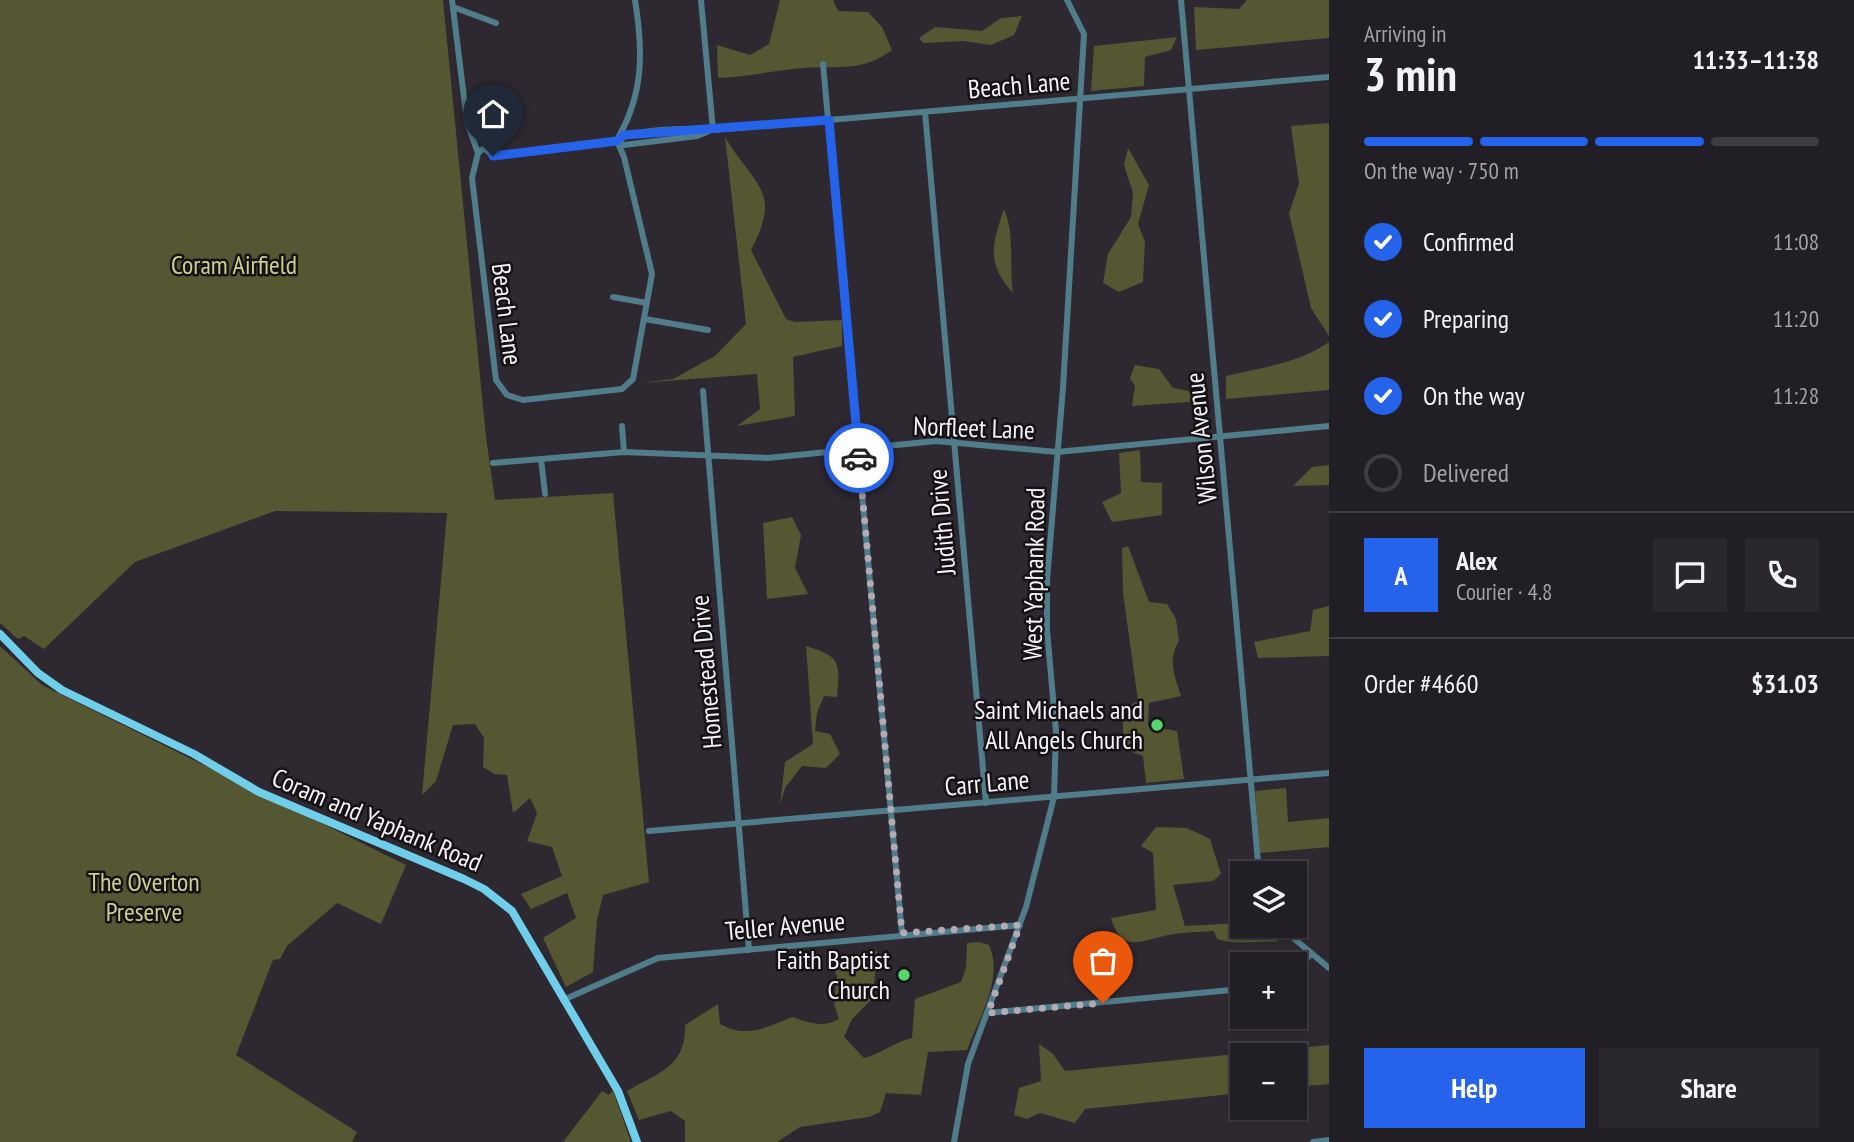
<!DOCTYPE html>
<meta charset="utf-8">
<style>
body{margin:0;font-family:"PT Sans Narrow",sans-serif;background:#2a272d;color:#f1f3f6;height:100vh;display:flex;flex-direction:column;font-size:26px;white-space:nowrap}
*{box-sizing:border-box;margin:0}
p{font-size:23px;color:#a2a2a7}
.icon{flex:none;width:38px;height:38px;fill:none;stroke:currentColor;stroke-width:2;stroke-linecap:round;stroke-linejoin:round}
.map{position:relative;flex:1;overflow:hidden}
.sheet{display:flex;flex-direction:column;background:#221e25;width:525px}
.sheet>*{flex:none}
.buttons{position:absolute;left:1230px;top:861px;display:grid;gap:14px}
.buttons a{display:grid;place-items:center;width:77px;height:77px;border-radius:0px;background:#221e25;box-shadow:0 2px 5px #0004,0 0 0 2px #3f3c42;font-size:35px}
.pin{position:absolute;display:grid;place-items:center;width:60px;height:60px;color:#fff;margin:-72px -30px;border-radius:50% 50% 50% 0;rotate:-45deg;box-shadow:0 0 7px #0007}
.pin .icon{rotate:45deg}
.courier{position:absolute;display:grid;place-items:center;width:70px;height:70px;margin:-35px;border:5px solid #2563eb;border-radius:50%;background:#fff;color:#222;box-shadow:0 2px 9px #0007}
.overview em{font-style:normal;font-weight:800}
.overview div{display:flex;flex-direction:column-reverse}
.overview{display:flex;align-items:center;justify-content:space-between;height:119px;padding:0 35px}
h1{font-size:46px;font-weight:800;line-height:52px}
.bar{display:grid;grid-template-columns:repeat(4,1fr);gap:10px 7px;align-content:center;height:84px;padding:0 35px}
.bar i{height:9px;border-radius:5px;background:#3f3c42}
.bar .active{background:#2563eb}
.bar p{grid-column:span 4}
.line{display:flex;align-items:center;gap:18px;padding:0 35px;border-top:2px solid #3f3c42}
.line div{flex:1}
.round{display:grid;place-items:center;flex:none;width:74px;height:74px;border-radius:0px;background:#2a272d}
ol{padding:0 35px;list-style:none}
li{display:flex;align-items:center;gap:21px;height:77px}
li p{margin-inline-start:auto}
li .icon{padding:7px;border-radius:50%;background:#2563eb;color:#fff;stroke-width:4}
li:last-child{color:#a2a2a7}
li i{width:38px;height:38px;border:4px solid #3f3c42;border-radius:50%}
.action{display:flex;gap:14px;margin-top:auto;padding:14px 35px}
.action a{flex:1;height:80px;border-radius:0px;background:#2563eb;color:#fff;font-size:28px;font-weight:800;line-height:80px;text-align:center}
.action a+a{background:#2a272d;color:#f1f3f6}
main{display:flex;flex:1;min-height:0}
.map>svg:first-child{display:block}
.green{fill:#555632}
.lines{fill:none;stroke-linecap:round;stroke-linejoin:round}
.minor{stroke:#517d8a;stroke-width:6}
.major{stroke:#6fcfeb;stroke-width:8}
.done{stroke:#b1abb3;stroke-width:7;stroke-dasharray:0 12.6}
.route{stroke:#2563eb;stroke-width:9}
.poi-dot{fill:#57d570;stroke:#151216;stroke-width:2.5}
.labels{text-anchor:middle;stroke-width:5;stroke-linejoin:round;paint-order:stroke}
.street-label{font-size:26px;fill:#f7f2f9;stroke:#151216}
.park-label{font-size:26px;fill:#cccf8d;stroke:#151216}
.poi-label{font-size:26px;fill:#f7f2f9;stroke:#151216;text-anchor:end}
</style>
<main>
<div class="map">
<svg width="1329" height="1142" viewBox="0 0 1329 1142">
<rect width="100%" height="100%" fill="#2e2831"/>
<path class="green" d="M0,0H443L486,437L495,500L613,493L649,882L603,895L597,920L593,972L566,987L543,938L576,918L567,893L531,909L521,894L562,876L552,847L527,841L537,813L530,798L513,813L507,775L494,774L483,767L484,738L475,724L453,725L436,781L422,795L447,513L275,511L135,562L44,649L24,636L18,639L0,623Z
M780,0H833L838,11L868,12L882,27L892,50C860,73 841,65 804,68C775,70 748,77 718,78L717,45L750,55L769,44Z
M1247,0H1329V38L1196,50L1194,7L1239,9Z
M1022,16L1014,35L991,45L963,41L923,43L919,38L935,27L982,31L1001,18Z
M1177,37L1171,50L1145,57L1144,86L1091,91L1094,46Z
M1329,123V336L1311,308L1289,213L1299,184L1291,126Z
M725,137C754,186 783,190 751,250L786,319L795,322L842,320V346L793,357L795,416L737,426L760,409L757,374L640,383L673,379L715,356L746,324Z
M1128,148L1149,185L1138,224L1145,242L1143,282L1119,292L1103,283L1108,254L1131,217L1133,193L1124,165Z
M1004,209C1015,233 1009,266 1013,293C986,263 992,245 1004,209Z
M1329,342V390L1226,399V376C1260,368 1300,363 1329,342Z
M1135,365L1159,369L1173,388L1188,391L1202,401L1132,406L1135,386L1130,378Z
M1140,450L1141,482L1162,483V515L1112,522L1102,502L1121,493L1119,453Z
M1329,465V485L1293,486L1312,467Z
M792,517L801,535L795,568L808,594L767,599L763,523Z
M1128,546L1149,602L1167,604L1176,619L1179,641C1167,660 1175,676 1181,696L1149,703L1148,726L1177,731L1184,779L1146,783L1143,756L1125,749C1124,728 1116,711 1138,701L1123,593L1122,548Z
M1329,606V656L1258,658L1254,642L1310,631L1313,610Z
M0,646L42,685L406,865L381,924L337,903L287,946L280,959L273,960L236,1055L357,1132L352,1142H0Z
M806,646C841,657 840,661 837,697L824,696L817,713L815,731L830,734L840,754L826,768L802,766L785,788L780,805L785,762L813,744Z
M1286,788L1288,822L1329,818V847L1260,853L1255,791Z
M1156,827L1187,828L1210,839L1221,874L1213,881L1173,885L1185,926L1242,923V926H1258L1279,942C1256,940 1239,946 1217,939L1214,931C1199,932 1183,932 1169,935C1141,940 1122,955 1111,918L1156,910L1153,853L1141,846Z
M979,942L989,945C1004,979 979,1018 967,1050L928,1052L921,1095L886,1093L880,1112L869,1117L800,1127L777,1142H685V1121L671,1111L639,1120L627,1091C659,1072 686,1067 685,1025L718,1004L720,1024C747,1039 767,1027 792,1017C809,1023 823,1028 839,1019L834,1004L837,976L829,960L877,951L873,998L852,1019L844,1037L864,1058C882,1053 893,1043 912,1038L915,999L961,982L966,968L967,943Z
M1039,1044L1053,1054L1065,1071L1329,1045V1084L1295,1087V1055H1242V1093L1085,1109L1075,1123L1040,1113L1027,1119L1014,1115L1019,1088L1041,1081Z
M613,1090L631,1142H563L602,1091L609,1095Z"/>
<g class="lines">
<path class="minor" d="M452,0L467,122L478,153L472,178L496,380L507,395L523,400L622,389L633,379L652,274L624,157L617,141
M701,0L713,130
M1181,0L1259,873
M453,7L496,23
M823,64L902,934
M925,112L986,803
M619,136C644,92 643,49 635,0
M617,141C631,128 692,128 713,130L1329,77
M478,153L484,148L493,156L617,141L624,145L697,136L709,131
M613,297L647,303
M645,319L708,330
M703,391L749,950
M622,426L624,452
M541,459L545,494
M493,463L624,452L768,458L936,441L1057,452L1329,426
M649,831L1329,773
M1279,926L1329,968
M1295,972L1311,954
M563,1000L658,958L1020,925
M987,1013L1242,989
M954,1142L968,1064L1026,907L1054,797L1056,732L1047,630V580L1063,388L1084,34L1067,0
M1313,1142L1329,1140"/>
<path class="major" d="M0,634L38,673L62,690L194,754L259,792L464,879L484,889L512,911L618,1091L637,1142"/>
</g>
<g class="lines">
<path class="done" d="M859,458L902,933L1020,925L988,1013L1103,1003"/>
<path class="route" d="M493,156L617,141L624,135L829,120L859,458"/>
</g>
<g class="poi-dot">
<circle cx="1157" cy="725" r="7"/>
<circle cx="904" cy="975" r="7"/>
</g>
<g class="labels">
<g class="street-label">
<text transform="translate(1019 85) rotate(-5)" y="9">Beach Lane</text>
<text transform="translate(507 314) rotate(83)" y="9">Beach Lane</text>
<text transform="translate(974 428) rotate(2)" y="9">Norfleet Lane</text>
<text transform="translate(1201 438) rotate(-96)" y="9">Wilson Avenue</text>
<text transform="translate(942 522) rotate(-95)" y="9">Judith Drive</text>
<text transform="translate(1034 574) rotate(-89)" y="9">West Yaphank Road</text>
<text transform="translate(706 672) rotate(-95)" y="9">Homestead Drive</text>
<text transform="translate(987 783) rotate(-5)" y="9">Carr Lane</text>
<text transform="translate(377 820) rotate(23)" y="9">Coram and Yaphank Road</text>
<text transform="translate(785 926) rotate(-5)" y="9">Teller Avenue</text>
</g>
<g class="park-label">
<text x="234" y="274">Coram Airfield</text>
<text x="144" y="891">The Overton<tspan x="144" dy="30">Preserve</tspan></text>
</g>
<g class="poi-label">
<text x="1143" y="719">Saint Michaels and<tspan x="1143" dy="30">All Angels Church</tspan></text>
<text x="890" y="969">Faith Baptist<tspan x="890" dy="30">Church</tspan></text>
</g>
</g>
</svg>
<div class="buttons">
<a><svg class="icon" aria-label="layers" viewBox="0 0 24 24"><path d="M12 4l9 5-9 5-9-5zM3 14l9 5 9-5"/></svg></a>
<a>+</a>
<a>−</a>
</div>
<div class="pin" style="left:1103px;top:1003px;background:#ea580c"><svg class="icon" aria-label="bag" viewBox="0 0 24 24"><path d="M5 8h14l-1 12H6zM9 8a3 3 0 0 1 6 0"/></svg></div>
<div class="pin" style="left:493px;top:156px;background:#1f2937"><svg class="icon" aria-label="home" viewBox="0 0 24 24"><path d="M3 11l9-7 9 7M6 9v11h12V9"/></svg></div>
<div class="courier" style="left:859px;top:458px"><svg class="icon" aria-label="car" viewBox="0 0 24 24"><path d="M5 17H2v-5l4-1 3-4h7l3 4 3 1v5h-3M9 17h6M6 11h13"/><circle cx="7" cy="17" r="2"/><circle cx="17" cy="17" r="2"/></svg></div>
</div>
<section class="sheet">
<div class="overview"><div><h1>3 min</h1><p>Arriving in</p></div><em>11:33–11:38</em></div>
<div class="bar"><i class="active"></i><i class="active"></i><i class="active"></i><i></i><p>On the way · 750 m</p></div>
<ol>
<li><svg class="icon" aria-label="check" viewBox="0 0 24 24"><path d="M5 12l5 5 9-10"/></svg>Confirmed<p>11:08</p></li>
<li><svg class="icon" aria-label="check" viewBox="0 0 24 24"><path d="M5 12l5 5 9-10"/></svg>Preparing<p>11:20</p></li>
<li><svg class="icon" aria-label="check" viewBox="0 0 24 24"><path d="M5 12l5 5 9-10"/></svg>On the way<p>11:28</p></li>
<li><i></i>Delivered</li>
</ol>
<div class="line" style="height:126px"><b class="round" style="background:#2563eb;color:#fff">A</b><div><b>Alex</b><p>Courier · 4.8</p></div><a class="round"><svg class="icon" aria-label="chat" viewBox="0 0 24 24"><path d="M4 5h16v11H9l-5 4z"/></svg></a><a class="round"><svg class="icon" aria-label="phone" viewBox="0 0 24 24"><path d="M5 4h4l2 5-3 2q2 4 5 5l2-3 5 2v4C11 20 4 13 5 4z"/></svg></a></div>
<div class="line" style="height:91px"><div>Order #4660</div><b>$31.03</b></div>
<div class="action"><a>Help</a><a>Share</a></div>
</section>
</main>
